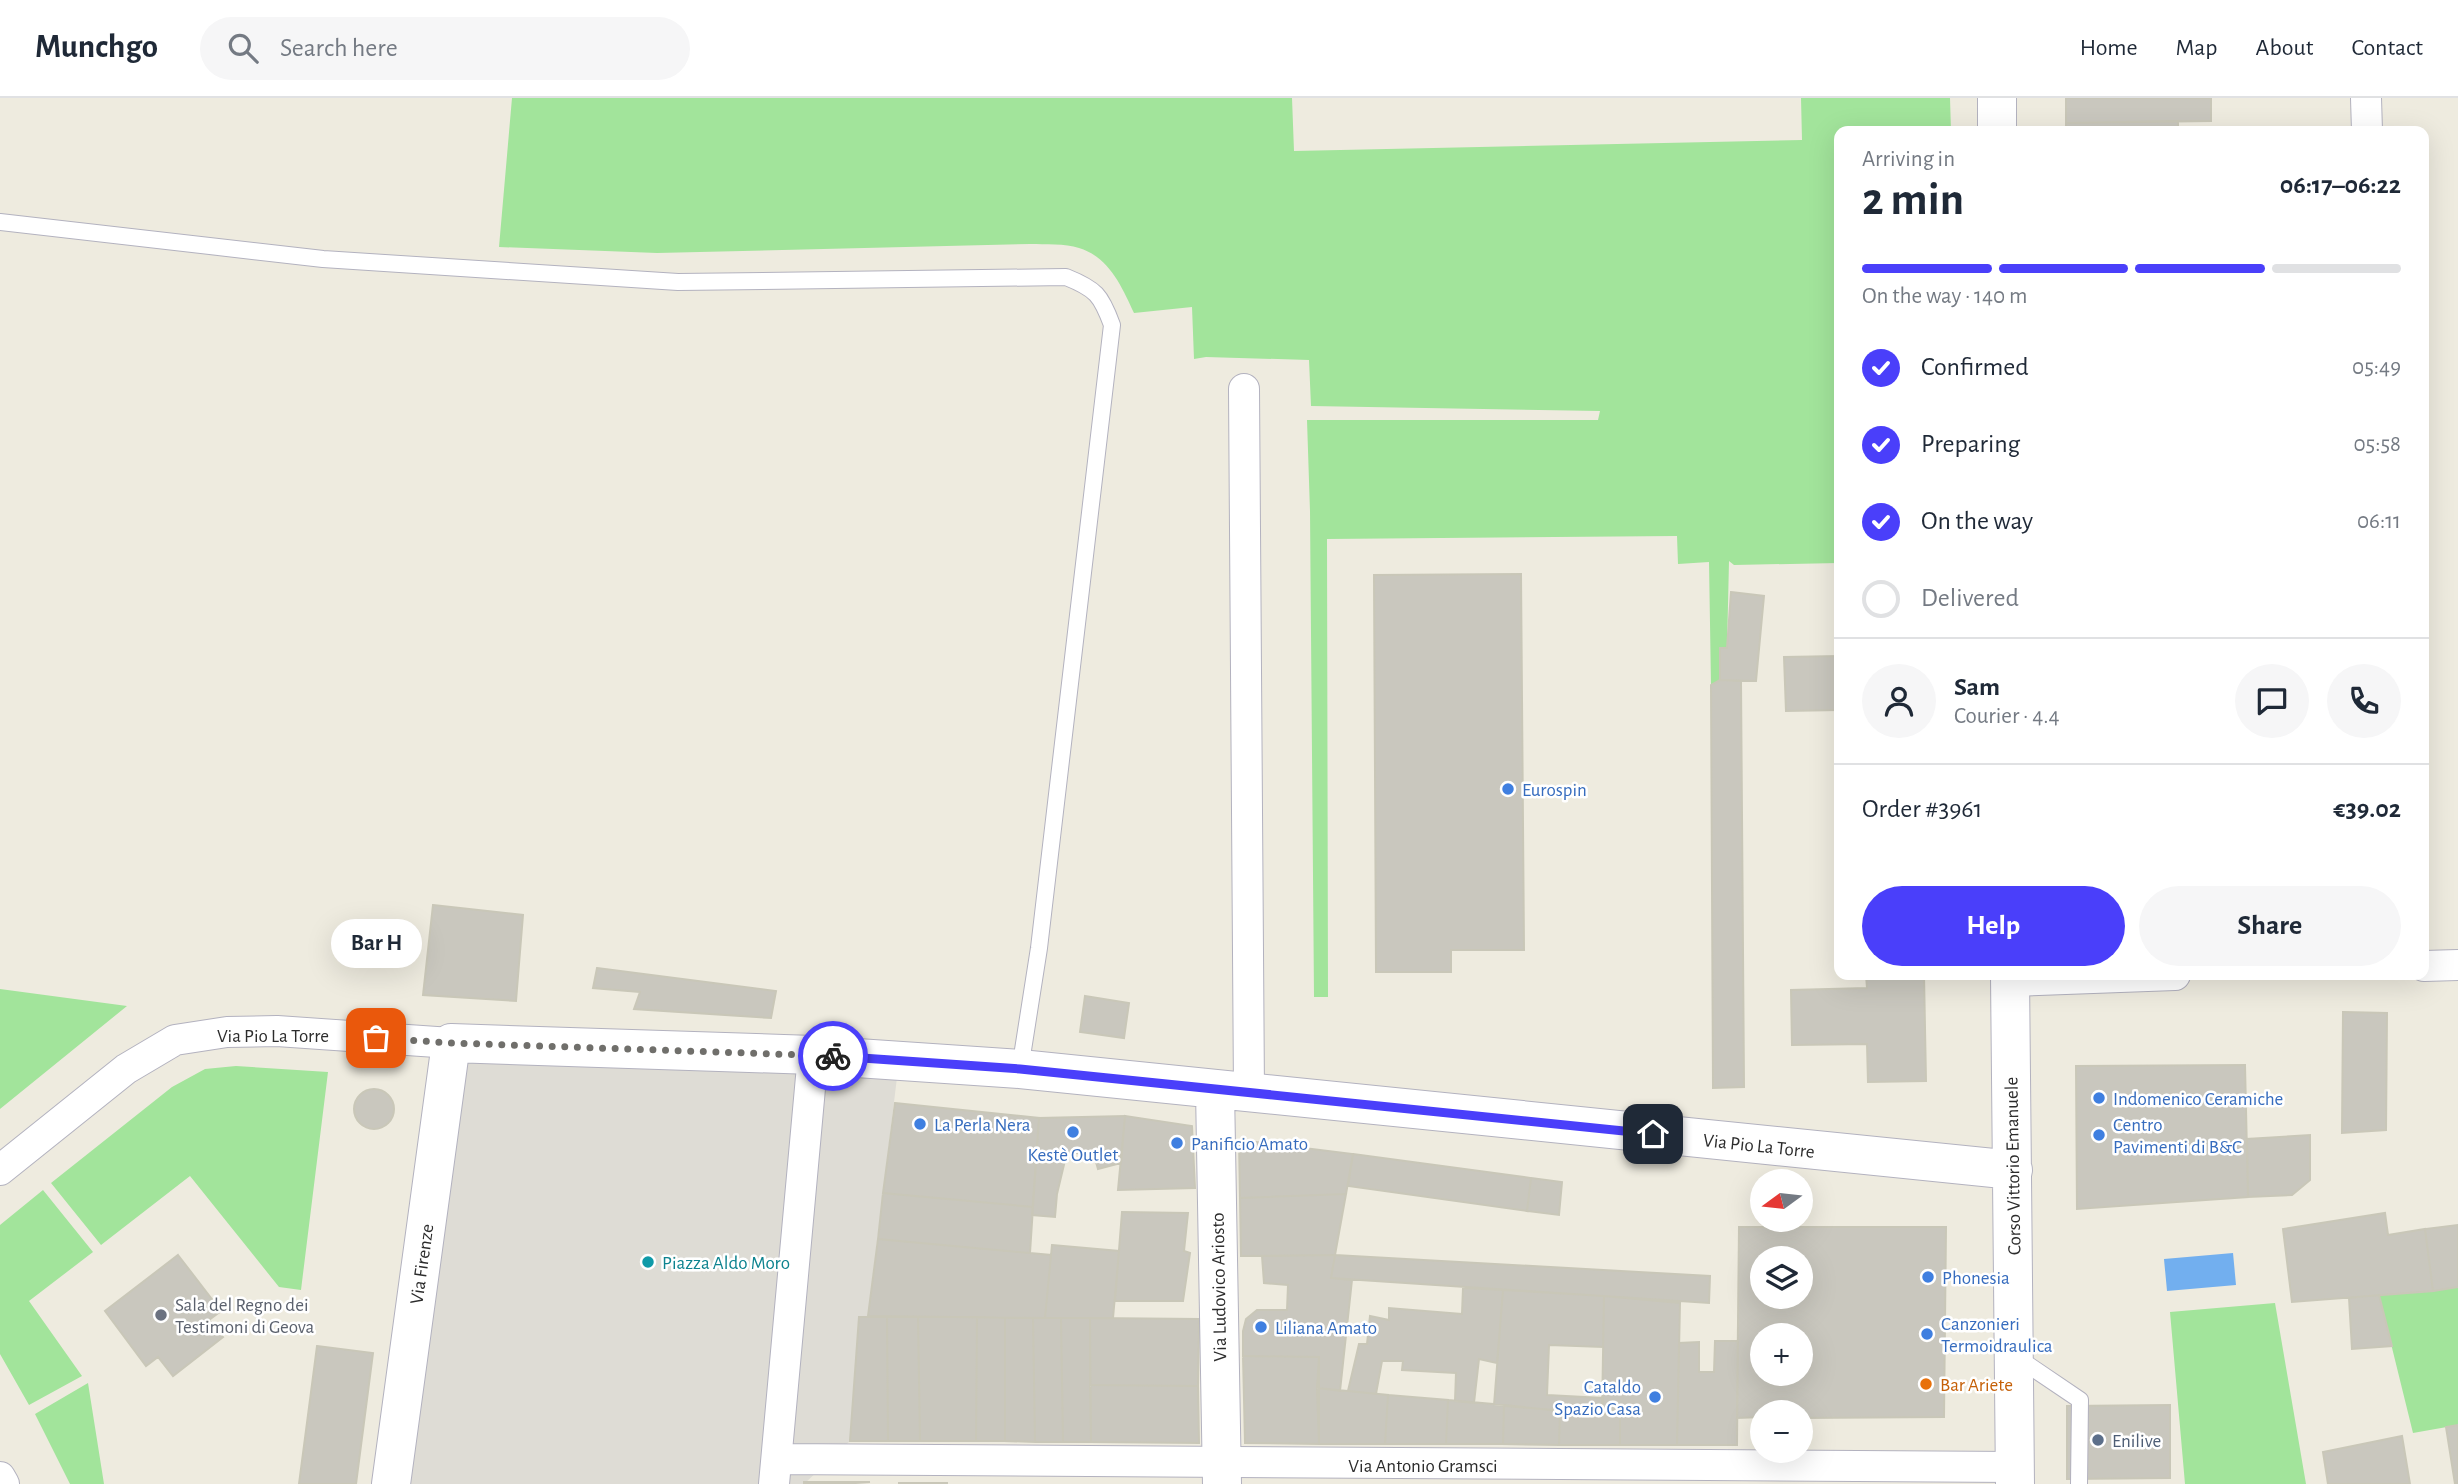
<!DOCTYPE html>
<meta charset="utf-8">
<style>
body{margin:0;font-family:"Alegreya Sans",sans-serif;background:#f6f6f7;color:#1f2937;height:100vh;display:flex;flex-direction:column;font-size:26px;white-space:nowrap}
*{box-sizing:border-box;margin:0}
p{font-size:23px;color:#747a83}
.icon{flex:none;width:38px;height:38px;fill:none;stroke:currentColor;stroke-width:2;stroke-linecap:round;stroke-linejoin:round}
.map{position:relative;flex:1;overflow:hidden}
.sheet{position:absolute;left:1834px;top:28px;width:595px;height:854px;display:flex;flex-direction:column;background:#fff;border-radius:14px;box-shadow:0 7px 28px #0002}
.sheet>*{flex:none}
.needle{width:46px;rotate:255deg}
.tools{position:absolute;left:1750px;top:1071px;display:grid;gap:14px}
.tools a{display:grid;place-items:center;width:63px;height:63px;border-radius:50%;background:#fff;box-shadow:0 7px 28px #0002;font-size:35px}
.pin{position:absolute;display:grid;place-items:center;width:60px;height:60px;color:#fff;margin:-30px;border-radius:14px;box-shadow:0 4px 10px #0006}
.courier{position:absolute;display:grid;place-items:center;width:70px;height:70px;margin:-35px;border:5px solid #4a3ffa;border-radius:50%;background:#fff;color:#222;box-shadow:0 2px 9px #0007}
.bubble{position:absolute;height:49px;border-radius:24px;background:#fff;box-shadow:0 7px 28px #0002;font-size:23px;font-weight:700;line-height:49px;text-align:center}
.head em{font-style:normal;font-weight:700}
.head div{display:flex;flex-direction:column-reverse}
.head{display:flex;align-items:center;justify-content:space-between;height:119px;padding:0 28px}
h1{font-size:46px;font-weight:700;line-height:52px}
.bar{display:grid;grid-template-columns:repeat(4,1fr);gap:10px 7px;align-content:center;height:84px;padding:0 28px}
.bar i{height:9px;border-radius:5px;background:#e0e1e3}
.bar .on{background:#4a3ffa}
.bar p{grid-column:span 4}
.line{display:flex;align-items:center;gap:18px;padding:0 28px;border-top:2px solid #e0e1e3}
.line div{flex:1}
.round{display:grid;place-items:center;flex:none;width:74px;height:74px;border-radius:37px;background:#f6f6f7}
ol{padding:0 28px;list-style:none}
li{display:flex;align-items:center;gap:21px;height:77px}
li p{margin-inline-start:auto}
li .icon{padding:7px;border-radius:50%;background:#4a3ffa;color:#fff;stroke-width:4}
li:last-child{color:#747a83}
li i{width:38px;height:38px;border:4px solid #e0e1e3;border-radius:50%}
.cta{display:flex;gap:14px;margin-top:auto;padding:14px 28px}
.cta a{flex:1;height:80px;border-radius:42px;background:#4a3ffa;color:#fff;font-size:28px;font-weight:700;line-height:80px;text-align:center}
.cta a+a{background:#f6f6f7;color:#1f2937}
header{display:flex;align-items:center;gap:42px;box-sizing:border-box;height:98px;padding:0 35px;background:#fff;border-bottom:2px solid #e0e1e3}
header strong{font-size:33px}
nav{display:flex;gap:38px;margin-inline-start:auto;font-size:24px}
.search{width:490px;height:63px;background:#f6f6f7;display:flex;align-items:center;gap:18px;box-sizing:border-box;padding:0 24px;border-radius:38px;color:#747a83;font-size:26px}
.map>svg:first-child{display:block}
.green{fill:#a2e49b}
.plaza{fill:#dedcd5}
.water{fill:#72afef}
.building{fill:#c9c7be;stroke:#c9c7b8;stroke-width:2;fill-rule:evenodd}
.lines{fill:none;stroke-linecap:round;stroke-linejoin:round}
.lane-casing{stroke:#b3b2bf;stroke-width:18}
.street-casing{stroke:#b3b2bf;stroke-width:32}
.secondary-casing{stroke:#b3b2bf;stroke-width:40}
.lane{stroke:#fff;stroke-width:16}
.street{stroke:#fff;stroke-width:30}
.secondary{stroke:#fff;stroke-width:38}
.done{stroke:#706f6b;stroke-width:7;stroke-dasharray:0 12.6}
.route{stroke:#4a3ffa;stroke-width:9}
.shop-dot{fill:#3f7fe0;stroke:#fff;stroke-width:2.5}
.culture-dot{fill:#0f9aa8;stroke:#fff;stroke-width:2.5}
.worship-dot{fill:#6b7280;stroke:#fff;stroke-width:2.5}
.food-dot{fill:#e8710a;stroke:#fff;stroke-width:2.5}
.service-dot{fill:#5c6f8a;stroke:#fff;stroke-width:2.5}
.labels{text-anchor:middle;stroke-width:5;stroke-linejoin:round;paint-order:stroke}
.shop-label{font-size:19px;fill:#366cbe;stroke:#fff;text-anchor:start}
.street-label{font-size:19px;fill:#2c2c2c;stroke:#fff}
.culture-label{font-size:19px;fill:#0d838f;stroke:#fff;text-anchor:start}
.worship-label{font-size:19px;fill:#5b616d;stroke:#fff;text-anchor:start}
.food-label{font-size:19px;fill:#c56008;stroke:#fff;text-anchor:start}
.service-label{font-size:19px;fill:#4e5e75;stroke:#fff;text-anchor:start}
</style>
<header>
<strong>Munchgo</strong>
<div class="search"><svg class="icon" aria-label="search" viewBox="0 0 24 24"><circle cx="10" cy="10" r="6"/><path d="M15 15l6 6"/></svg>Search here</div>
<nav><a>Home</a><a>Map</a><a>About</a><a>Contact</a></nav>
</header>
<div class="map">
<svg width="2458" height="1386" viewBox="0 0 2458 1386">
<rect width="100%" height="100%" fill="#eeebdf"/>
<path class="green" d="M512,0H1292L1294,53L1802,42L1801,0H1950L1951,33H1839V465L1734,467L1729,463L1727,550H1720V582L1711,587L1709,464L1678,466L1677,438L1327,441L1328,899H1314L1310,413L1307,322H1598L1600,313L1311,308L1309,262L1206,259L1194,261L1192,209L1134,215C1122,189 1109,159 1079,150C1065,145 1045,147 1030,146L657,155L499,149Z
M0,891L127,908L0,1011Z
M236,968L328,974L301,1192L279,1189L190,1078L101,1147L51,1085L172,989L205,971Z
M43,1092L93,1154L29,1203L82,1278L29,1307L0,1256V1127Z
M2458,1189V1327L2413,1335L2379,1197Z
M2275,1205L2306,1386H2185L2170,1214Z
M88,1285L104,1386H70L35,1316Z"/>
<path class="plaza" d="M451,945L899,963L868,1218L859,1219L850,1343L804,1386H391Z"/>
<path class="water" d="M2233,1155L2236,1187L2167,1193L2164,1161Z"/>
<path class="building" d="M2066,0H2211V23L2066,25Z
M2178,23V33H2066V25Z
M1521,476L1524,852H1451V874H1376L1374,477Z
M1731,494L1764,498L1756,583L1720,582V550H1727Z
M1839,558V612L1786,613L1784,559Z
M1720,582L1741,583L1744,989L1713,990L1711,587Z
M433,807L523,817L516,903L423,897Z
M597,870L776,893L771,920L634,911L640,894L593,890Z
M1866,877H1924L1926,983L1868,984L1867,946L1792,947L1791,892L1867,890Z
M1085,898L1129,905L1124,940L1080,934Z
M2343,914L2387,915L2386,1032L2342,1035Z
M2245,967L2248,1099L2077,1111L2076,968Z
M354 1011a20 20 0 1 1 40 0a20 20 0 1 1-40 0Z
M895,1005L1039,1020L1033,1109L883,1095Z
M1125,1018L1121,1065L1098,1071L1094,1057L1067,1054L1057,1096L1055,1119L1032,1117L1039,1020Z
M1125,1018L1192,1028L1195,1090L1118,1092Z
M2310,1037V1082L2292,1097L2248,1099L2247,1041Z
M1239,1042L1353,1056L1346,1096L1240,1100Z
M1353,1056L1531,1080L1527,1113L1348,1088Z
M1531,1080L1562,1084L1559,1117L1527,1113Z
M883,1095L1033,1109L1030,1155L878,1141Z
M1346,1096L1335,1157L1241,1158L1240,1100Z
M1122,1114L1188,1115L1184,1153L1190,1155L1183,1203H1115Z
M2385,1115L2388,1137L2425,1131L2433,1193L2292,1204L2283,1131Z
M2458,1127V1189L2433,1193L2425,1131Z
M1739,1129H1946L1944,1319L1801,1320V1314H1762V1319L1737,1320ZM1762,1160H1801V1199H1762ZM1762,1237H1801V1276H1762Z
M878,1141L1051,1157L1045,1220L868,1218Z
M1052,1147L1119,1153L1113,1220H1045Z
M178,1157L221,1213L209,1222L223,1239L173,1278L158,1259L146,1268L105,1213Z
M1335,1157L1331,1180L1352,1182L1340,1293L1317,1290L1319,1259L1243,1258V1233L1246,1221L1257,1212H1287L1288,1187L1264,1185L1262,1158Z
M1335,1157L1710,1178L1709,1205L1331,1180Z
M1463,1190L1503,1192L1497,1265L1479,1261L1474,1305L1455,1303L1456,1275L1402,1272L1403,1263H1382L1376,1296L1348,1293L1359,1246H1367L1370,1218L1389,1222V1210L1462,1216Z
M1503,1192L1604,1198L1603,1249L1549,1247L1547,1297L1603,1300L1602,1316L1494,1307Z
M2379,1197L2392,1248L2352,1251L2349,1200Z
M1604,1198L1680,1205L1677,1347H1620V1318L1602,1316Z
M859,1219H887L888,1343H850Z
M887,1219H918L920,1343H888Z
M918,1219H977L976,1343H920Z
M977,1219L1005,1220V1343H976Z
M1005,1220H1033L1035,1344L1005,1343Z
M1033,1220H1061L1063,1344H1035Z
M1061,1220H1090L1091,1344H1063Z
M1090,1220L1199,1221L1198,1288L1090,1287Z
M1715,1243H1738L1737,1347H1677L1679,1245L1699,1244V1274H1714Z
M317,1248L373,1255L356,1386H299Z
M1243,1258L1319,1259V1346L1245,1345Z
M1090,1287L1198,1288L1199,1345L1091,1344Z
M1317,1290L1388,1297L1385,1346H1319Z
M1388,1297L1448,1302L1446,1346H1385Z
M1448,1302L1504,1307L1503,1346H1446Z
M1504,1307L1560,1313L1559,1347L1503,1346Z
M2170,1307V1380L2067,1381V1308Z
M1560,1313L1620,1318V1347H1559Z
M2458,1327V1385L2455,1386L2446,1329Z
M2402,1338L2410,1386H2328L2323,1354Z
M804,1384H842L841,1386H804Z
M842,1384H870L841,1386Z
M899,1385H948L899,1386Z"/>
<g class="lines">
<defs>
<path id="lane" d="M0,124L323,161L678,184L1066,179C1096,191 1101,197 1112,227L1039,850L1020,971
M2015,1258L2080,1302L2079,1386"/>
<path id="street" d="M2366,0L2367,33
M1244,291L1249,995
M2424,868L2458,867
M2010,883L2175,877
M0,1072L126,971L175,942L227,934L277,933L451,945
M777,1361L2015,1369
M0,1379L4,1386
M774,1386L813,957"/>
<path id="secondary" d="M1997,0V33
M2010,877L2015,1386
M1215,992L1222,1386
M391,1386L451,945L813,957L1020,971L2013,1072"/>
</defs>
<use href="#lane" class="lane-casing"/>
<use href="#street" class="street-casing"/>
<use href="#secondary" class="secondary-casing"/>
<use href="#lane" class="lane"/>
<use href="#street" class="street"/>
<use href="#secondary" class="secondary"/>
</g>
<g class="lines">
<path class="done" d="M376,940L451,945L833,958"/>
<path class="route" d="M833,958L1020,971L1653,1036"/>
</g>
<g class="shop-dot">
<circle cx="1508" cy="691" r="7"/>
<circle cx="2099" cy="1000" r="7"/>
<circle cx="920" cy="1026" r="7"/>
<circle cx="1073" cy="1034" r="7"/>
<circle cx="2099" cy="1037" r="7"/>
<circle cx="1177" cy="1045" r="7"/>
<circle cx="1928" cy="1179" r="7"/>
<circle cx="1261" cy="1229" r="7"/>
<circle cx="1927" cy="1236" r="7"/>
<circle cx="1655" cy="1299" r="7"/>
</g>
<circle class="culture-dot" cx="648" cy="1164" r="7"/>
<circle class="worship-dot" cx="161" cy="1217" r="7"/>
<circle class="food-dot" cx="1926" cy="1286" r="7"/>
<circle class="service-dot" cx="2098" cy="1342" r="7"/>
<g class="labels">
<g class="shop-label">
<text x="1522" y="698">Eurospin</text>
<text x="2113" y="1007">Indomenico Ceramiche</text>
<text x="934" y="1033">La Perla Nera</text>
<text x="2113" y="1033">Centro<tspan x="2113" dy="22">Pavimenti di B&amp;C</tspan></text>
<text x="1191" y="1052">Panificio Amato</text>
<text x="1073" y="1063" text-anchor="middle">Kestè Outlet</text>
<text x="1942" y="1186">Phonesia</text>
<text x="1941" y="1232">Canzonieri<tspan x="1941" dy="22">Termoidraulica</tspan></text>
<text x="1275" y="1236">Liliana Amato</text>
<text x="1641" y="1295" text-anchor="end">Cataldo<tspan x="1641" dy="22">Spazio Casa</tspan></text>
</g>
<g class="street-label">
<text x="273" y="944">Via Pio La Torre</text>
<text transform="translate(1759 1047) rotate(6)" y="7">Via Pio La Torre</text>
<text transform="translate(2012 1068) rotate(-91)" y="7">Corso Vittorio Emanuele</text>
<text transform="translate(421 1166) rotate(-82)" y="7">Via Firenze</text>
<text transform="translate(1218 1189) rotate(-91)" y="7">Via Ludovico Ariosto</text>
<text x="1423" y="1374">Via Antonio Gramsci</text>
</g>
<g class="culture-label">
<text x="662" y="1171">Piazza Aldo Moro</text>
</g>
<g class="worship-label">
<text x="175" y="1213">Sala del Regno dei<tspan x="175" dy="22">Testimoni di Geova</tspan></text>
</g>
<g class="food-label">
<text x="1940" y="1293">Bar Ariete</text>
</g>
<g class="service-label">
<text x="2112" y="1349">Enilive</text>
</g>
</g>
</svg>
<div class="tools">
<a><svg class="needle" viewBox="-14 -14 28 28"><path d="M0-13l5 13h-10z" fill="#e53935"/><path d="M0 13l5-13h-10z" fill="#747a83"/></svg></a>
<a><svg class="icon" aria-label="layers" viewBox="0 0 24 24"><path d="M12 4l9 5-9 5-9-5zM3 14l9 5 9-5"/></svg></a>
<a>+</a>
<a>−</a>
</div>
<div class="pin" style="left:376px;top:940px;background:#ea580c"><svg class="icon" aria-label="bag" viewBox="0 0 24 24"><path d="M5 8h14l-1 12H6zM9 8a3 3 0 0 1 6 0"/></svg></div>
<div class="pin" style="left:1653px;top:1036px;background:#1f2937"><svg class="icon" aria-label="home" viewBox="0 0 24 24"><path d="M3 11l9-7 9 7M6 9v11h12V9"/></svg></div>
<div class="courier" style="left:833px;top:958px"><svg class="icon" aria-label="bike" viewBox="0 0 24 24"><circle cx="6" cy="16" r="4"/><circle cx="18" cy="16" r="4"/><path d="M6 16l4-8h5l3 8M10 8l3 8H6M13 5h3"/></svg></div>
<div class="bubble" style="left:331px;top:821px;width:91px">Bar H</div>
<section class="sheet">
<div class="head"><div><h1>2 min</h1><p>Arriving in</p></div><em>06:17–06:22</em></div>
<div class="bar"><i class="on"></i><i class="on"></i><i class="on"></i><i></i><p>On the way · 140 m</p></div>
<ol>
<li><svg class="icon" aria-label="check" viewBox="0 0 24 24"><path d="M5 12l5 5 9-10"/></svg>Confirmed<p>05:49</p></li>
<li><svg class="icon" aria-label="check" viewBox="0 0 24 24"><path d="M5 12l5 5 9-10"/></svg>Preparing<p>05:58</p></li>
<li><svg class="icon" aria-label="check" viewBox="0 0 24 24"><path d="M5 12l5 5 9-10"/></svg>On the way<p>06:11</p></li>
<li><i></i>Delivered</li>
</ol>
<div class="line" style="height:126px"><a class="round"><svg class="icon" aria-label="person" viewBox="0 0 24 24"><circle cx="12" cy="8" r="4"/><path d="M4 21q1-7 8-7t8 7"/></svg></a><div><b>Sam</b><p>Courier · 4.4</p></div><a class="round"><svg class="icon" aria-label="chat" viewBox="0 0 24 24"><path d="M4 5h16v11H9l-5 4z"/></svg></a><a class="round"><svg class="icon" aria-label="phone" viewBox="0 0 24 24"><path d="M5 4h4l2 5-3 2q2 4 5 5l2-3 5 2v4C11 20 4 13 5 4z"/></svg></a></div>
<div class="line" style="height:91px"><div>Order #3961</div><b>€39.02</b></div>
<div class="cta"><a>Help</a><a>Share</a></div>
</section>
</div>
